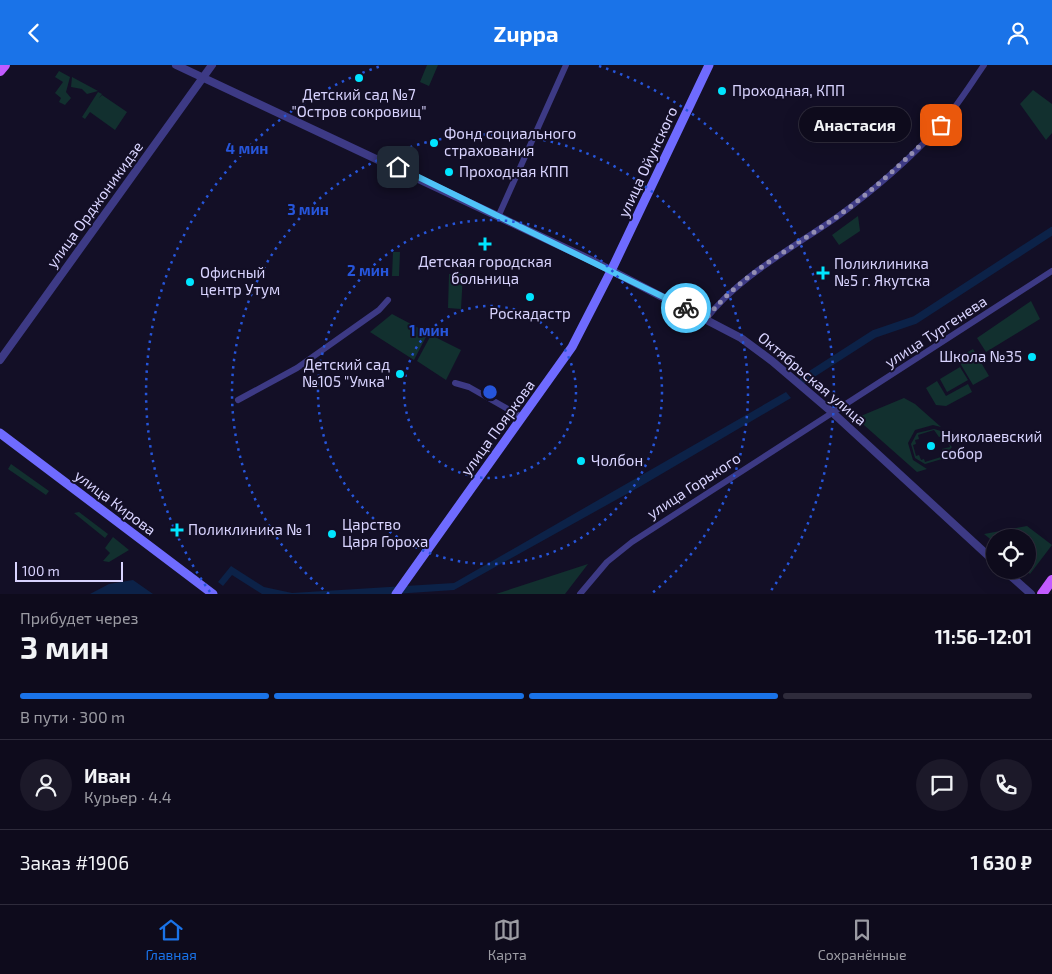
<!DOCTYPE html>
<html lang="ru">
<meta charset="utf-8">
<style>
body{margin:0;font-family:"Exo 2",sans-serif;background:#1c1929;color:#f1f3f6;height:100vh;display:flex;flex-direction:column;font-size:19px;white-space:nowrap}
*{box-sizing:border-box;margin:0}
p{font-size:16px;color:#9b9ba3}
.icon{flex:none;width:28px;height:28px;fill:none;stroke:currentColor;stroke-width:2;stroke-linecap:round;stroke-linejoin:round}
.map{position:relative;height:529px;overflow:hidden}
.side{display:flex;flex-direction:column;background:#0e0b1c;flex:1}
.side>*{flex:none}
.controls{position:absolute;left:986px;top:464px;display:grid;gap:10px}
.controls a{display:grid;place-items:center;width:50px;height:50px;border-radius:50%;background:#0e0b1c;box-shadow:0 5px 20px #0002,0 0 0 1px #2e2b3b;font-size:25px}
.scale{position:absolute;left:15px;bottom:12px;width:108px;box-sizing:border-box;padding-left:5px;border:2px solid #d9d4ff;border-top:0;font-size:14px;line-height:18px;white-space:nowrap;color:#d9d4ff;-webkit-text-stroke:4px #130f26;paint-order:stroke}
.pin{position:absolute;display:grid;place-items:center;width:42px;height:42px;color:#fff;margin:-21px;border-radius:10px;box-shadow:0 2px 8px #0006}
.courier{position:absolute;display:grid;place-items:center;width:50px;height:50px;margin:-25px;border:4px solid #4fc3f7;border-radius:50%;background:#fff;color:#222;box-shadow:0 1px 6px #0007}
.bubble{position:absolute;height:35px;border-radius:18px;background:#0e0b1c;box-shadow:0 5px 20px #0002,0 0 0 1px #2e2b3b;font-size:16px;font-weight:700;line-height:35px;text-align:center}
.summary em{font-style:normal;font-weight:700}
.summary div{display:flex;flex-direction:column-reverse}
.summary{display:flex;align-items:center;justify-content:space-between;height:85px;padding:0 20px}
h1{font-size:32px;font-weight:700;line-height:38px}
.bar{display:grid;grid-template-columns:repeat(4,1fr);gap:8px 5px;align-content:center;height:60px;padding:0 20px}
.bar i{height:6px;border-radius:4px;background:#2e2b3b}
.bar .on{background:#1a73e8}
.bar p{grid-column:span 4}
.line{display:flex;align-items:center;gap:12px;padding:0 20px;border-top:1px solid #2e2b3b}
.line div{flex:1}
.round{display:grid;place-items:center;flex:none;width:52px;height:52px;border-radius:26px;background:#1c1929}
header{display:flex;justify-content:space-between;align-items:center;height:65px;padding:0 20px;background:#1a73e8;color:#fff;font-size:22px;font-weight:700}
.dock{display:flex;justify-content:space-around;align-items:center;height:70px;border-top:1px solid #2e2b3b;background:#0e0b1c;font-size:14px;color:#9b9ba3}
.dock a{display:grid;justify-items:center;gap:2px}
.dock .on{color:#1a73e8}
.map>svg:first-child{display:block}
.green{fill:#12302f}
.water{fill:#0c2248}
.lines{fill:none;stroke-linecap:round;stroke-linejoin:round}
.canal{stroke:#0c2248;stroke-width:8}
.minor{stroke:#3d3a85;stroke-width:6}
.tertiary{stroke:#3d3a85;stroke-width:8}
.secondary{stroke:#6f6bff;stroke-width:9}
.primary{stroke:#c25bff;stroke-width:10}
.done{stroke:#948fb3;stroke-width:5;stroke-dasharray:0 9}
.route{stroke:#4fc3f7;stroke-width:6}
.ring{fill:none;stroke:#2655da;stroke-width:2.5;stroke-dasharray:2.5 5}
.poi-dot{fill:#00e5ff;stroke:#130f26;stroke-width:2}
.labels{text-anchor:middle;stroke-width:4;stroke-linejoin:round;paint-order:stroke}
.poi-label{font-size:15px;fill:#d9d4ff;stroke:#130f26;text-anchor:start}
.street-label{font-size:15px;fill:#d9d4ff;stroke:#130f26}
.centre{fill:#2655da;stroke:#130f26;stroke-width:2.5}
.ring-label{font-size:15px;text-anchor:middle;font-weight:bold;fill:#2655da;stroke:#130f26;stroke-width:4;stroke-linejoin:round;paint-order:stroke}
</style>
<header><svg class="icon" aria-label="back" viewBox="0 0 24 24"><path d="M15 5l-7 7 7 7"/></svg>Zuppa<svg class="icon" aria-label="person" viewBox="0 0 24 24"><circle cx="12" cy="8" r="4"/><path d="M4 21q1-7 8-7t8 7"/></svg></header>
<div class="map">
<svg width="1052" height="529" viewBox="0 0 1052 529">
<rect width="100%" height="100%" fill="#130f26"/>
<path class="green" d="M427,0H438L429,21L420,17Z
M59,6L70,12L66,27L71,33L65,40L59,37L61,33L55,28L63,17L55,12Z
M72,12L98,26L87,29L82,24L71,22Z
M1033,25L1052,39V68L1046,75L1020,39Z
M98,27L102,29L99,33L102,30L127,47L115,65L90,47L85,54L82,52Z
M858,151L860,166L839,180L832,170Z
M393,187H400L399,211H392Z
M449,209H463L461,244L448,243Z
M1031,236L1040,254L986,287L977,273Z
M392,249L428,268L414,295L370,267Z
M431,270L461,285L446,315L417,296Z
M973,284L989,311L973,320L957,293Z
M960,302L968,315L947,327L940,314Z
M937,316L946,331L968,319L972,327L946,341L936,340L926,323Z
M904,333L915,339L941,362L933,360L915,365L908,378L913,395L927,404L917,407L856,353Z
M934,364L948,368L949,372L946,370L939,372L934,365L918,370L919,374L915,375L916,379L913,380L916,391L919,390L921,395L924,394L925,397L941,392L940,389L943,388L942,384L950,382L949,379L952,382L942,394L925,399L915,393L911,379L917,368Z
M11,399L49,426L46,430L8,404Z
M79,447L108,469L105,473L74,448Z
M1027,461L1052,480L1030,509L1025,505H1028V472H995V478L984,469Z
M113,472L129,485L109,497L103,496L110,488L105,483Z
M588,499L565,529H496Z"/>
<path class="water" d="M786,327L791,333L641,421L454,525L394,529H262L232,510L223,521L218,517L231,501L264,522L292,528L454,518Z
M133,515L153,529H90L109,519Z"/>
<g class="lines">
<path class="canal" d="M804,314L874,269L915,255L1052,166"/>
<path class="minor" d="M498,152L566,0
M706,254C738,212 794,182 837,152C874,125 909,95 939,62C956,43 970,20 984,0
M455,318L469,322L522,352
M238,335L297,303L379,245L388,235
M580,529L607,497L632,477L1052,206"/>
<path class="tertiary" d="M176,0L595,197L741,273L772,296L833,348L995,497
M0,295L212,0
M1004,505L1031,529"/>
<path class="secondary" d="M0,368L213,529
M396,529L572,282L611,206L709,0"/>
<path class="primary" d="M0,6L5,0
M1042,529L1052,515"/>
</g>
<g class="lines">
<path class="done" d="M686,243L706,254C738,211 794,182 838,151C875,124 908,93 941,60"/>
<path class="route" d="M398,102L686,243"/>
</g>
<g class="ring">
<circle cx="490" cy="327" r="86"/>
<circle cx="490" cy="327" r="172"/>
<path d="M329 529A258 258 0 1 1 651 529"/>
<path d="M210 527A344 344 0 0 1 381 1M599 1A344 344 0 0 1 770 527"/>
</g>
<g class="poi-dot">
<circle cx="359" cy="13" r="5"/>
<circle cx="722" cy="26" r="5"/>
<circle cx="434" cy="78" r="5"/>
<circle cx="449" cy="107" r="5"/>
<path d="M482.5 171.5h5v5h5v5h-5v5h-5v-5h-5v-5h5z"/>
<path d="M820.5 200.5h5v5h5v5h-5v5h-5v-5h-5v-5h5z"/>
<circle cx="190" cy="217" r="5"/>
<circle cx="530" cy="232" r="5"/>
<circle cx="1032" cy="292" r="5"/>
<circle cx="400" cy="309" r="5"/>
<circle cx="931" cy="381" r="5"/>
<circle cx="581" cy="396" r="5"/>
<path d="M174.5 457.5h5v5h5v5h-5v5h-5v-5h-5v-5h5z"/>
<circle cx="332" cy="469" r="5"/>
</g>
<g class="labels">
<g class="poi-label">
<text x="732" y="31">Проходная, КПП</text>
<text x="359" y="35" text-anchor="middle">Детский сад №7<tspan x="359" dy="17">"Остров сокровищ"</tspan></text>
<text x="444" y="74">Фонд социального<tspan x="444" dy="17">страхования</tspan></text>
<text x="459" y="112">Проходная КПП</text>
<text x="485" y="202" text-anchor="middle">Детская городская<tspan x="485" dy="17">больница</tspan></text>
<text x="834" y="204">Поликлиника<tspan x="834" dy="17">№5 г. Якутска</tspan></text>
<text x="200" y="213">Офисный<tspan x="200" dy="17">центр Утум</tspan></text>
<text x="530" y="254" text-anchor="middle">Роскадастр</text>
<text x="1022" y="297" text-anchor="end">Школа №35</text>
<text x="390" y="305" text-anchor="end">Детский сад<tspan x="390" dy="17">№105 "Умка"</tspan></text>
<text x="941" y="377">Николаевский<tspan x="941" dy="17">собор</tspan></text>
<text x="591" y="401">Чолбон</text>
<text x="342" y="465">Царство<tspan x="342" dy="17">Царя Гороха</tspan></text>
<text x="188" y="470">Поликлиника № 1</text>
</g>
<g class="street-label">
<text transform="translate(648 97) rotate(-65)" y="5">улица Ойунского</text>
<text transform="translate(95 140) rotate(-54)" y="5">улица Орджоникидзе</text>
<text transform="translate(936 267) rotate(-33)" y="5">улица Тургенева</text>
<text transform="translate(812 314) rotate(40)" y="5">Октябрьская улица</text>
<text transform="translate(498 363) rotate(-54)" y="5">улица Пояркова</text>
<text transform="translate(694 421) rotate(-33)" y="5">улица Горького</text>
<text transform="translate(115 438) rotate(37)" y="5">улица Кирова</text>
</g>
</g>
<circle cx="490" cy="327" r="8" class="centre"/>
<g class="ring-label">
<text x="247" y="89">4 мин</text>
<text x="308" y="150">3 мин</text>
<text x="368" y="211">2 мин</text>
<text x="429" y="271">1 мин</text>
</g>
</svg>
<div class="controls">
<a><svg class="icon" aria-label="locate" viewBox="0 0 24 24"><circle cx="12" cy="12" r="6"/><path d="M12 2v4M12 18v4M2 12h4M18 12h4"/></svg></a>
</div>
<div class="scale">100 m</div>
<div class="pin" style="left:941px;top:60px;background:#ea580c"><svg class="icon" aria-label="bag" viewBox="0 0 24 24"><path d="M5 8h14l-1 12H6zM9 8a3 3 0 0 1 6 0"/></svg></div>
<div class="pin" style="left:398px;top:102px;background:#1f2937"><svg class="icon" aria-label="home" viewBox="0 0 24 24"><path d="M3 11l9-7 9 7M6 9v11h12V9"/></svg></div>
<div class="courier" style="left:686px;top:243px"><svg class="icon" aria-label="bike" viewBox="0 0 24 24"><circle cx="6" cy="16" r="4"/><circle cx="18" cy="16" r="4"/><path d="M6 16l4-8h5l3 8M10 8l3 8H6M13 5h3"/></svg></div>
<div class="bubble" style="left:799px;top:42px;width:112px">Анастасия</div>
</div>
<section class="side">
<div class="summary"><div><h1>3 мин</h1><p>Прибудет через</p></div><em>11:56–12:01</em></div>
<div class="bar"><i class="on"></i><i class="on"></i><i class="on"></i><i></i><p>В пути · 300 m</p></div>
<div class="line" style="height:90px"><a class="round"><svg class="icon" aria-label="person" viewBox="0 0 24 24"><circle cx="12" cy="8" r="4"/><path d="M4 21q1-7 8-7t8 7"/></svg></a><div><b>Иван</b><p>Курьер · 4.4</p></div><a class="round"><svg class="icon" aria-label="chat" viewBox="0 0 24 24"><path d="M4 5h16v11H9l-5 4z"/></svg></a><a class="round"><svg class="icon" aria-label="phone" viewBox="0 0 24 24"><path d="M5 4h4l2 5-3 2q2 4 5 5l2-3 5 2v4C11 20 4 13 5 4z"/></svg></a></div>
<div class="line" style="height:65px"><div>Заказ #1906</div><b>1 630 ₽</b></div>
</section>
<nav class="dock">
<a class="on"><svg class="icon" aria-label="home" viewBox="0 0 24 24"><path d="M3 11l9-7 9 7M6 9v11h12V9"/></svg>Главная</a>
<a><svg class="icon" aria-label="map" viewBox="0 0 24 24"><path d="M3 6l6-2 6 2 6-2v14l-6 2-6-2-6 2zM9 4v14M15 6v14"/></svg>Карта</a>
<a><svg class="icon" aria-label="saved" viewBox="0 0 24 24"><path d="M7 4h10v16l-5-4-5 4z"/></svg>Сохранённые</a>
</nav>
